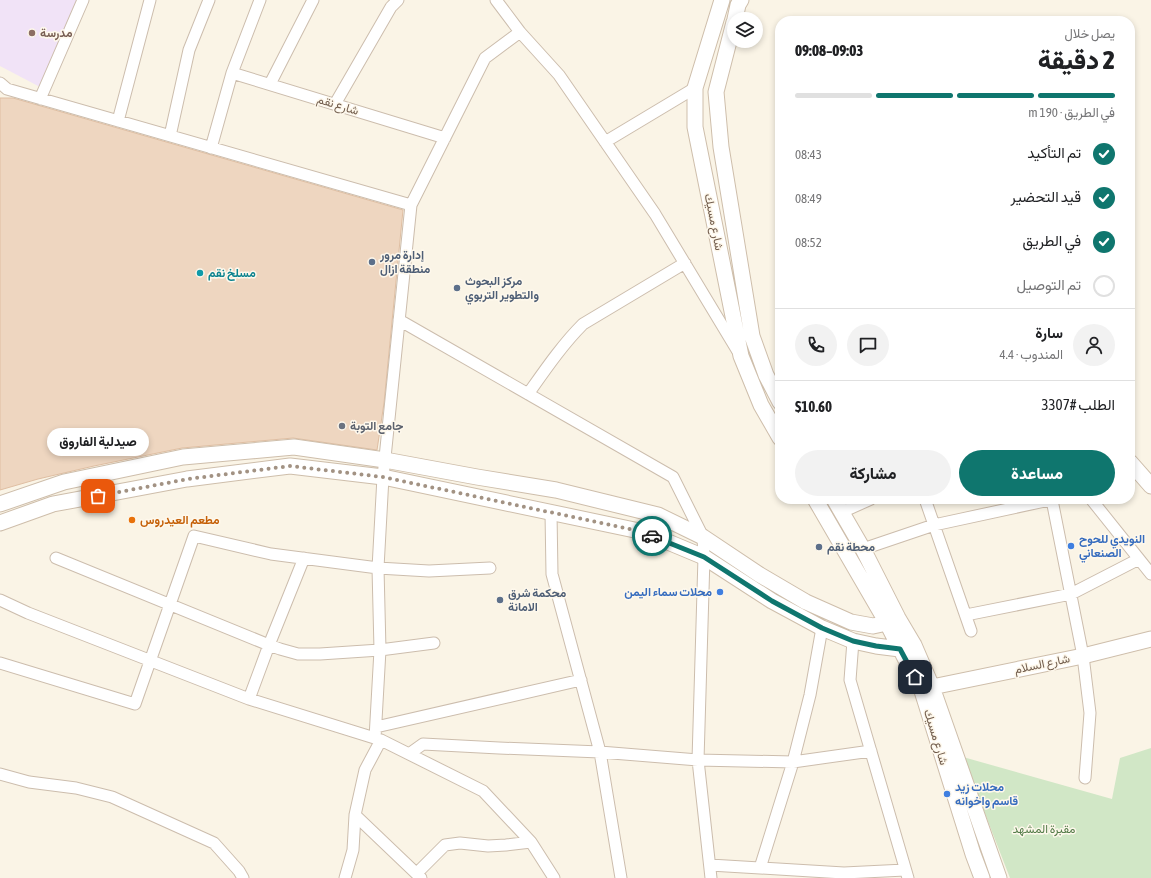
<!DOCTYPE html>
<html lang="ar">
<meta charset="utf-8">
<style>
body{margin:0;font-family:"Asap Condensed",Vazirmatn,sans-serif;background:#f2f2f2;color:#202124;direction:rtl;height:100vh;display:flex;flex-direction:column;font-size:15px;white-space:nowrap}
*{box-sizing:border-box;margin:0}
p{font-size:13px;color:#757577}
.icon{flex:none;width:22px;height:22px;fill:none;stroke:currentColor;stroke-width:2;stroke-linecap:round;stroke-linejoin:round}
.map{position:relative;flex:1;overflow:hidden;direction:ltr}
.drawer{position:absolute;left:775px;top:16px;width:360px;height:488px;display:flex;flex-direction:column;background:#fff;border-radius:16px;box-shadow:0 2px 6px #0003;direction:rtl}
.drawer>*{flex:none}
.tools{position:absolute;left:727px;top:12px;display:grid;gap:8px}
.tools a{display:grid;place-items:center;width:36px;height:36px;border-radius:50%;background:#fff;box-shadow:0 2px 6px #0003;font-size:20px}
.pin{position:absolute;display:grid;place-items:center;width:34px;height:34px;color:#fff;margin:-17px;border-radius:8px;box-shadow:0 2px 6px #0006}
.courier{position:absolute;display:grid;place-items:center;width:40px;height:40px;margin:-20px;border:3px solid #0f766e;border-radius:50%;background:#fff;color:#222;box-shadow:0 1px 5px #0007}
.bubble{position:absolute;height:28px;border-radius:14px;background:#fff;box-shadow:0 2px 6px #0003;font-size:13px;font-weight:800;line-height:28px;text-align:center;direction:rtl}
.overview em{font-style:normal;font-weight:800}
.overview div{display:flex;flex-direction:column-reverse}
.overview{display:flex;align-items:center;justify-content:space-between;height:68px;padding:0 20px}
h1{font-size:26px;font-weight:800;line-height:30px}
.bar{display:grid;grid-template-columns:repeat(4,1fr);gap:6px 4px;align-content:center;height:48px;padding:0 20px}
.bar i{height:5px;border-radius:3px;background:#e0e0e0}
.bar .selected{background:#0f766e}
.bar p{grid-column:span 4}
.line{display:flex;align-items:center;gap:10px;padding:0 20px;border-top:1px solid #e0e0e0}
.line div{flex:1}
.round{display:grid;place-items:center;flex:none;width:42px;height:42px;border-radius:21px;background:#f2f2f2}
ol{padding:0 20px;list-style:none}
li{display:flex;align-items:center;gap:12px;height:44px}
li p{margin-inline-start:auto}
li .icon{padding:4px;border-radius:50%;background:#0f766e;color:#fff;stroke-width:4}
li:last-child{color:#757577}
li i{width:22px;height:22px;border:2px solid #e0e0e0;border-radius:50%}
.primary-button{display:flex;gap:8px;margin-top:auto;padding:8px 20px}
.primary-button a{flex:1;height:46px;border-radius:24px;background:#0f766e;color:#fff;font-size:16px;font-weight:800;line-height:46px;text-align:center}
.primary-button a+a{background:#f2f2f2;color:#202124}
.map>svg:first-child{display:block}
.education{fill:#f1e3f7}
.green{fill:#d1e7c6}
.building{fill:#eed6c0;stroke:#dfbea2}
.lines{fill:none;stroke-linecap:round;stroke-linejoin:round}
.street-casing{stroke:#ccbdad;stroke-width:13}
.secondary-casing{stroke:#cebeab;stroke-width:17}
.street{stroke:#fff;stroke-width:11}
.secondary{stroke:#fff;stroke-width:15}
.done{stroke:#a29283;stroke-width:4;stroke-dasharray:0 7.2}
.route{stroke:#0f766e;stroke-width:5}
.education-dot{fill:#8d6e63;stroke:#fef8ec;stroke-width:1.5}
.service-dot{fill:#5c6f8a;stroke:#fef8ec;stroke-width:1.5}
.culture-dot{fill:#0f9aa8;stroke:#fef8ec;stroke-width:1.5}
.worship-dot{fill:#6b7280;stroke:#fef8ec;stroke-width:1.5}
.food-dot{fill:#e8710a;stroke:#fef8ec;stroke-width:1.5}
.shop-dot{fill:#3f7fe0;stroke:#fef8ec;stroke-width:1.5}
.labels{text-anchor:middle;stroke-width:3;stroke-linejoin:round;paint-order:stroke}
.education-label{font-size:12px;font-weight:bold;fill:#785e54;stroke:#fef8ec;text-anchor:start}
.street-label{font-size:12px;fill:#725d4d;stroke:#fef8ec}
.service-label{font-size:12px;font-weight:bold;fill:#4e5e75;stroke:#fef8ec;text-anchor:start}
.culture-label{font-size:12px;font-weight:bold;fill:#0d838f;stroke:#fef8ec;text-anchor:start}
.worship-label{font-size:12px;font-weight:bold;fill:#5b616d;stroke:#fef8ec;text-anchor:start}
.food-label{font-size:12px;font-weight:bold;fill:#c56008;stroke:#fef8ec;text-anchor:start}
.shop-label{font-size:12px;font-weight:bold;fill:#366cbe;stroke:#fef8ec;text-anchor:start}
.park-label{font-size:12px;fill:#547c49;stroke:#fef8ec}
</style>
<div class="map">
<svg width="1151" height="878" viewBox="0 0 1151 878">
<rect width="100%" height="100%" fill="#faf4e6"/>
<path class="education" d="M0,0H78L40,87L0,66Z"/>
<path class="green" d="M1151,748V878H1010L963,757L1112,799L1120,758Z"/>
<path class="building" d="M0,98H13L403,210L384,403L377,450L293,438L182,448L94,466L38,479L0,490Z"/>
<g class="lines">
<defs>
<path id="street" d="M496,0L520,32L559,75L655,214L737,350
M232,73L445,138
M0,83L7,89L411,205
M270,84L313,0
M40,99L83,0
M335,104L391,7L398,0
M118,121L150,0
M170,136L189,50L209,0
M605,142L695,88
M211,148L232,73L260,0
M399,320L673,477L703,537L704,557L698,760L711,878
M528,394C545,370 562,345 583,324L685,263
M925,499L971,631
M1091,499L1151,574
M1052,500L1083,656L1090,713L1085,778
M842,512L871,499
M551,513L552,574L600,752L621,878
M863,549L934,525L1054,499
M56,558L269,645L280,649L298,654H320L380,650L434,643
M0,600L28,613L249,699L381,740L483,791L531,842L554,878
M966,615L1071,594L1139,559
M853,641L850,680L908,878
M0,663L135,704L194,536L271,554L378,568L429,571L490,568
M249,699L269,645L304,558
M376,727L581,680
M375,738L380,650L378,568L383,477L411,205L485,58L520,32
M409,754L423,744L499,748L600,752L698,760L793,762L871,751
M0,774L29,782L76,788L112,797L214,843L239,871L243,878
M355,815L421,878
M710,865L844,873L905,870
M760,868L793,762L810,695L822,628
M417,873L445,845L460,843L488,846L506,845L531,842
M345,878L353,850L355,815L365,770L381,740"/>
<path id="secondary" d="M722,0L695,88V127L741,356L761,405L780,438
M735,19L738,5L741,0
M734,22L716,92L721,147L752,336L766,375L780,402
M1130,462L1151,486
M815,499L887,623L922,691L973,854L982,878
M834,499L863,549L898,618L914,645L932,687L999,878
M0,504L64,482L183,457L294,447L385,460L477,477L556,490L658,515L703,537L760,575L806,602L851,622L873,626L887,623L898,618
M0,523L53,504L187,479L290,466L383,477L644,532L704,557L772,601L822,628L853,641L876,646L900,649L914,645
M932,687L1083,656L1151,639"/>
</defs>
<use href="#street" class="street-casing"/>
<use href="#secondary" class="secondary-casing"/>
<use href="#street" class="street"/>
<use href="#secondary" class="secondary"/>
</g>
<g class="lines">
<path class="done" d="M98,496L188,479L290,466L383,477L644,532L652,536"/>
<path class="route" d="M652,536L704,557L772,601L822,628L853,641L876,646L900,649L915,677"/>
</g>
<circle class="education-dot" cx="32" cy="33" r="4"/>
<g class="service-dot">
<circle cx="372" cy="262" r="4"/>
<circle cx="457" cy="288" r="4"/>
<circle cx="819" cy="547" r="4"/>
<circle cx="500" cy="600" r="4"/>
</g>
<circle class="culture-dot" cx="200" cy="273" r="4"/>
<circle class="worship-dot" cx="342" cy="426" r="4"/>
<circle class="food-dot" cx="132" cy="520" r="4"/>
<g class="shop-dot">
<circle cx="1071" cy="546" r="4"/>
<circle cx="720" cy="592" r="4"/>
<circle cx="947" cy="794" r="4"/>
</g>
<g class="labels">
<g class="education-label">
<text x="40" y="37">مدرسة</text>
</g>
<g class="street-label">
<text transform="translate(338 105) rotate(17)" y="4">شارع نقم</text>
<text transform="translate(714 222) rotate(79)" y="4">شارع مسيك</text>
<text transform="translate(1042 664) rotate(-12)" y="4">شارع السلام</text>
<text transform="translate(936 737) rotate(73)" y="4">شارع مسيك</text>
</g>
<g class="service-label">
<text x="380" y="259">إدارة مرور<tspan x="380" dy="14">منطقة ازال</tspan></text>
<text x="465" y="285">مركز البحوث<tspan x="465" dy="14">والتطوير التربوي</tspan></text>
<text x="827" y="551">محطة نقم</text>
<text x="508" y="597">محكمة شرق<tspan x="508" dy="14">الامانة</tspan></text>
</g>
<g class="culture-label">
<text x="208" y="277">مسلخ نقم</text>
</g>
<g class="worship-label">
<text x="350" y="430">جامع التوبة</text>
</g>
<g class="food-label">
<text x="140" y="524">مطعم العيدروس</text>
</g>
<g class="shop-label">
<text x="1079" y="543">النويدي للحوح<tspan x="1079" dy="14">الصنعاني</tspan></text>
<text x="712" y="596" text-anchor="end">محلات سماء اليمن</text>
<text x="955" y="791">محلات زيد<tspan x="955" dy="14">قاسم واخوانه</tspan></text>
</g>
<g class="park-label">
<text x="1044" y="833">مقبرة المشهد</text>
</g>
</g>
</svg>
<div class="tools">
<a><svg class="icon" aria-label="layers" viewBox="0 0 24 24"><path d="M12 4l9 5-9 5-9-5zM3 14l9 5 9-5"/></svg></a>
</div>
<div class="pin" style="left:98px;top:496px;background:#ea580c"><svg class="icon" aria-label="bag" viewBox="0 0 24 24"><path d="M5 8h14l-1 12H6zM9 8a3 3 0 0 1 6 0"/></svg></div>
<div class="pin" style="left:915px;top:677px;background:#1f2937"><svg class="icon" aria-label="home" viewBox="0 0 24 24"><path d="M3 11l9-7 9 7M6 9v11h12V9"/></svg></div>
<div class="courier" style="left:652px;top:536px"><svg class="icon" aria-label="car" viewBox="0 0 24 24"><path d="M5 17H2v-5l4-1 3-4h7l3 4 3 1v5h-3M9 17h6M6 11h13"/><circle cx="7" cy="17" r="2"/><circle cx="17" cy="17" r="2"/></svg></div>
<div class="bubble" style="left:47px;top:428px;width:102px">صيدلية الفاروق</div>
<section class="drawer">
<div class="overview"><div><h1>2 دقيقة</h1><p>يصل خلال</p></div><em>09:03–09:08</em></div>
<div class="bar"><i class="selected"></i><i class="selected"></i><i class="selected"></i><i></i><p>في الطريق · 190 m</p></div>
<ol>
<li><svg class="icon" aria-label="check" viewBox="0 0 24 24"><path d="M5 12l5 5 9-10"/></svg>تم التأكيد<p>08:43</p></li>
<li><svg class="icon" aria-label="check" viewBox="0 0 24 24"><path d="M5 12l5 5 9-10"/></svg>قيد التحضير<p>08:49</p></li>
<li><svg class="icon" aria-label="check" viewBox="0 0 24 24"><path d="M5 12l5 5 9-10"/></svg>في الطريق<p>08:52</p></li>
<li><i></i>تم التوصيل</li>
</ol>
<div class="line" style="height:72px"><a class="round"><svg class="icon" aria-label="person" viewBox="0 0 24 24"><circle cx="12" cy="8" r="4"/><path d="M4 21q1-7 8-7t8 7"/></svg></a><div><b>سارة</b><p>المندوب · 4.4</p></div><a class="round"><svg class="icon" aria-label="chat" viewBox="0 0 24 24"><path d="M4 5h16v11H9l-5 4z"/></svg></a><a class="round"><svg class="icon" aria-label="phone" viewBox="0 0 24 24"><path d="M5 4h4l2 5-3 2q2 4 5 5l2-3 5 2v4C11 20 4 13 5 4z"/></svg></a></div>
<div class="line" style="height:52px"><div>الطلب #3307</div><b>$10.60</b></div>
<div class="primary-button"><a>مساعدة</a><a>مشاركة</a></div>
</section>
</div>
